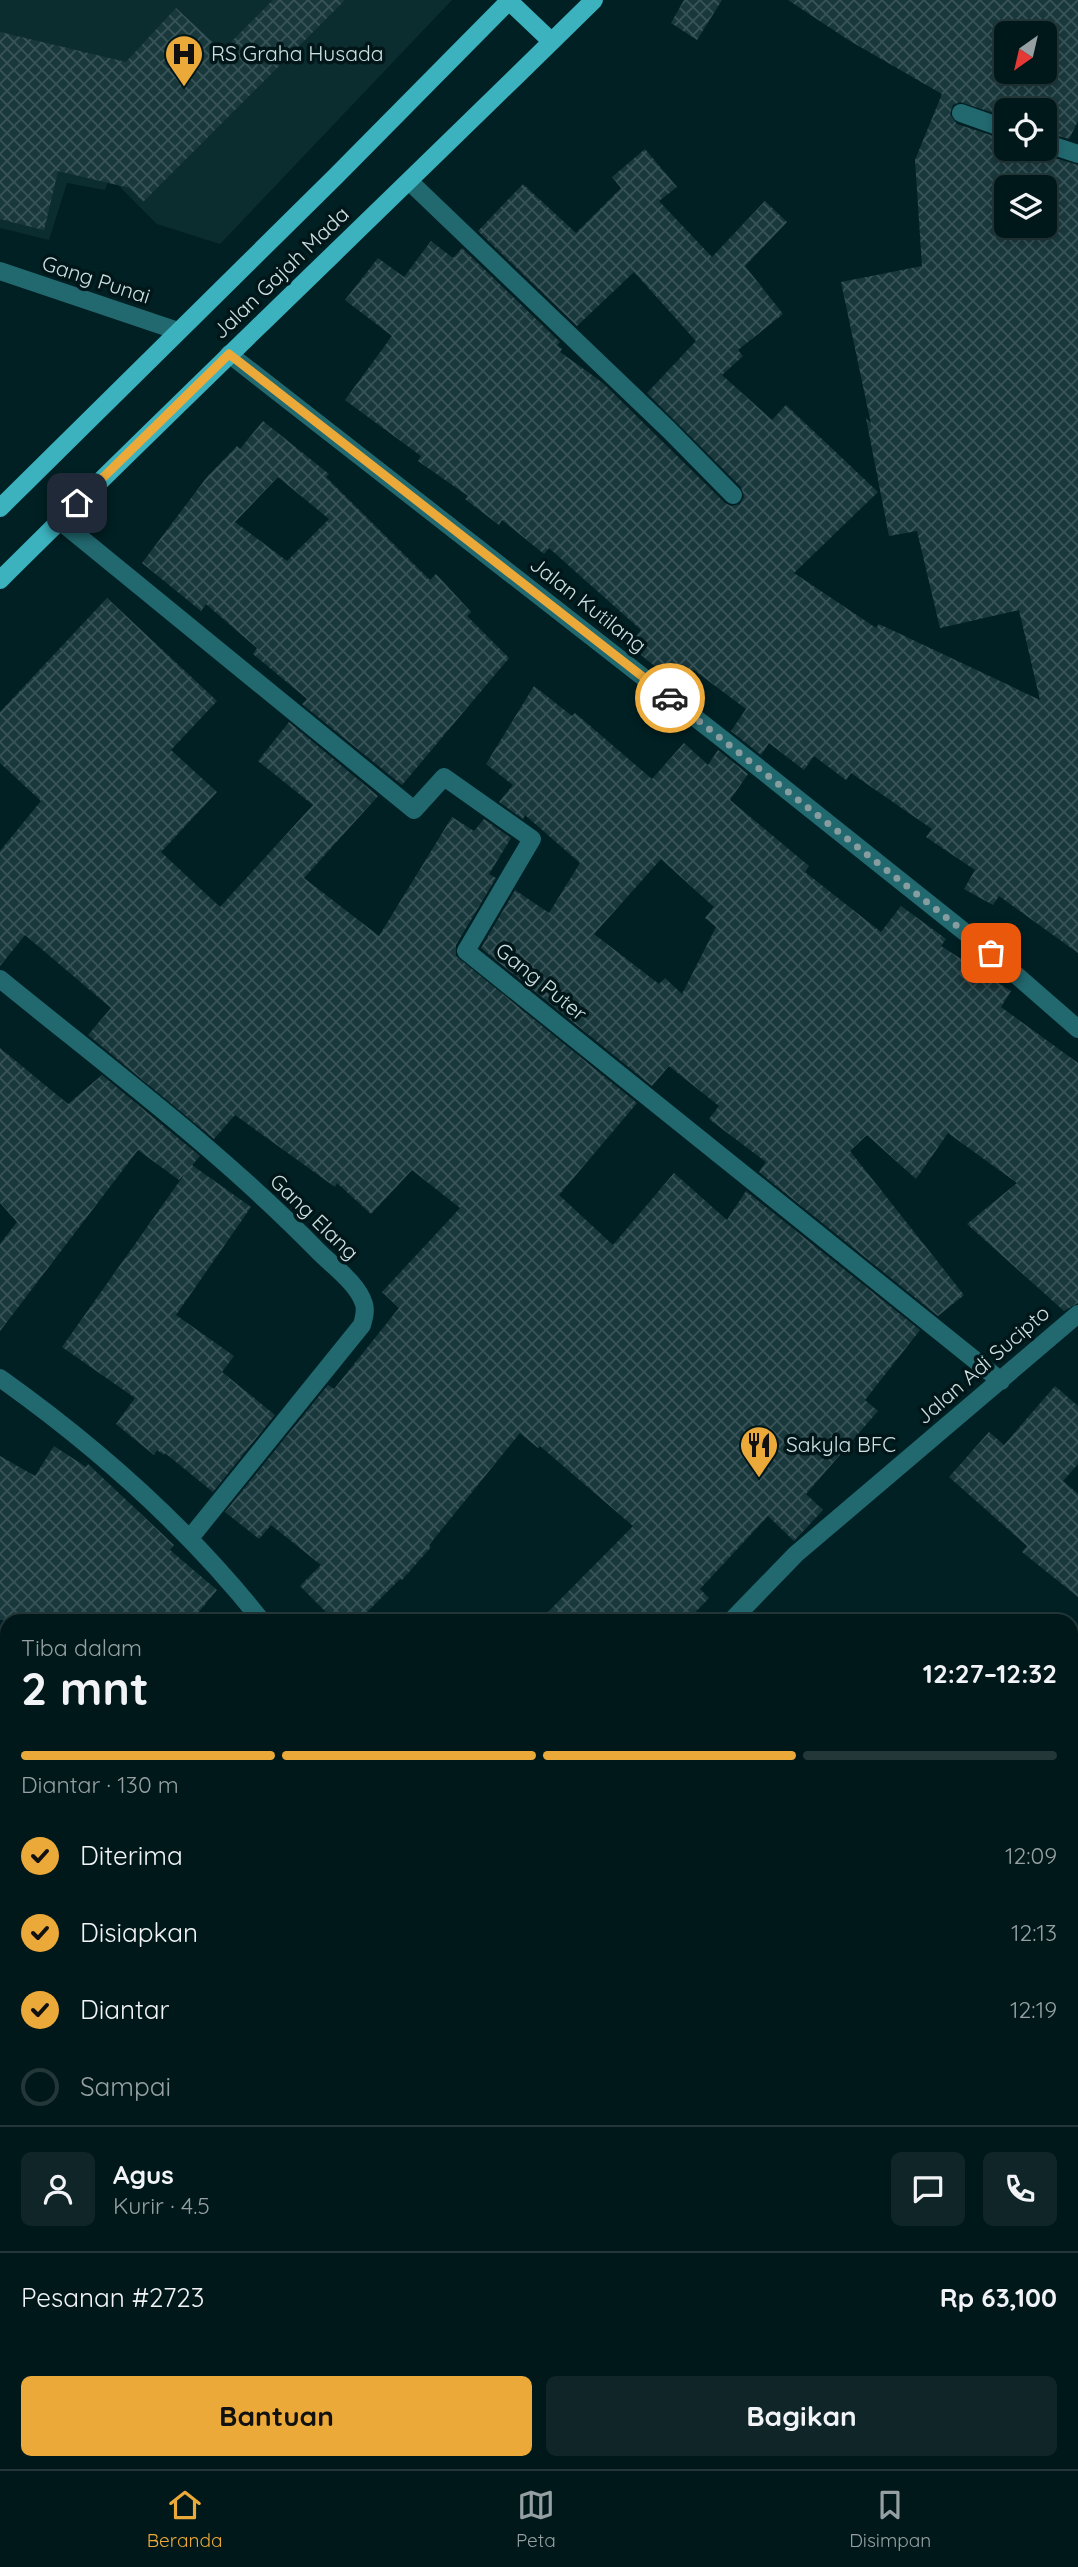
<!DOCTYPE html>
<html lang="id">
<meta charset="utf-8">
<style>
body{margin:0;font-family:Quicksand,sans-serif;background:#0f2527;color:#f1f3f6;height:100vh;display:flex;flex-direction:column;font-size:26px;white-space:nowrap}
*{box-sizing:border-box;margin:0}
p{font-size:23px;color:#96a0a2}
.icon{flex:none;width:38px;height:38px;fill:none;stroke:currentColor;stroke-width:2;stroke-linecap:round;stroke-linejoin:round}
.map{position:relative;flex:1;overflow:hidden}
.sheet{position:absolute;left:0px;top:1614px;width:1078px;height:856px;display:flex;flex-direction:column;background:#01181a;border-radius:21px 21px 0 0;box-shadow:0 4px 10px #0003,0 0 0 2px #233739}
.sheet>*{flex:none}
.needle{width:46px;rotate:214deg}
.buttons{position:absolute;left:994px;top:21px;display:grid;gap:14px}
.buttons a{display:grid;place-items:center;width:63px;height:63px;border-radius:10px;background:#01181a;box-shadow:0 4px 10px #0003,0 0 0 2px #233739;font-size:35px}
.pin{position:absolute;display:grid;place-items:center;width:60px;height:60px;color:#fff;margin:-30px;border-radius:14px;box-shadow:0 4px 10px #0006}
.courier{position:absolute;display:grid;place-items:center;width:70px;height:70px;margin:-35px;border:5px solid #eba939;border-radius:50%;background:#fff;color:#222;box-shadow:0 2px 9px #0007}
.head em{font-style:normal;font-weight:800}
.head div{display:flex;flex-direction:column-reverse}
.head{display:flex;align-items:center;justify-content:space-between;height:119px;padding:0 21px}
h1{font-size:46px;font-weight:800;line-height:52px}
.bar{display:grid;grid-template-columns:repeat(4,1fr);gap:10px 7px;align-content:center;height:84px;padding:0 21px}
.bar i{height:9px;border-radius:5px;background:#233739}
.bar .active{background:#eba939}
.bar p{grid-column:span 4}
.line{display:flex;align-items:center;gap:18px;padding:0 21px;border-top:2px solid #233739}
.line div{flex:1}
.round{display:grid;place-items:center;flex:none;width:74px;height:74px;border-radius:10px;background:#0f2527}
ol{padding:0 21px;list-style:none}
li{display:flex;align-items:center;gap:21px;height:77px}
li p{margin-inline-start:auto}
li .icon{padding:7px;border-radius:50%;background:#eba939;color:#111;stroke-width:4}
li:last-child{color:#96a0a2}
li i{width:38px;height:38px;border:4px solid #233739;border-radius:50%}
.action{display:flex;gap:14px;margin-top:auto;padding:14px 21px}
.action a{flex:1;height:80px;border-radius:10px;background:#eba939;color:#111;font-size:28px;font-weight:800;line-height:80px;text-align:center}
.action a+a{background:#0f2527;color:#f1f3f6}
.menu{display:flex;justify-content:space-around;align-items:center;height:98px;border-top:2px solid #233739;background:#01181a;font-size:19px;color:#96a0a2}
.menu a{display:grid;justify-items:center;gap:4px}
.menu .active{color:#eba939}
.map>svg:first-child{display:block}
.built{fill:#0c2d30}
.building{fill:url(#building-cross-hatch);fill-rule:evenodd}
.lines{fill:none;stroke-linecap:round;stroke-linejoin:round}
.minor{stroke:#22686f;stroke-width:18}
.major{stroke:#3bb2be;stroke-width:18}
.done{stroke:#879d9f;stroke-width:7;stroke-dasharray:0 12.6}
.route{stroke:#eba939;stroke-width:9}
.labels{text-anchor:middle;stroke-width:7;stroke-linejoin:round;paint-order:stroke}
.poi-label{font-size:21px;fill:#cfe0e2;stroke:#011618;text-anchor:start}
.street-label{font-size:21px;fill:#cfe0e2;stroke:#011618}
</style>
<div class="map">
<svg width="1078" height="2469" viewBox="0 0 1078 2469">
<defs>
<pattern id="building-cross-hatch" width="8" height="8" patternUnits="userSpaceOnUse" patternTransform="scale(1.75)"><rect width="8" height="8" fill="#19383c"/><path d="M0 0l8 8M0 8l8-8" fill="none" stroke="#395458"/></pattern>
</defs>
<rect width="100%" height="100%" fill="#012023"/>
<path class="built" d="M0,0H452L220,244L157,224L110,177L105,190L67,183L49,240L0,228Z"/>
<path class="building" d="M273,0H345L143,202L130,188L58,171L44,230L0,219V32L126,62L176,8L222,51Z
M684,0H722L697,40L671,23Z
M788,0H1078V121L1069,139L1045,132V110H1006V117L960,102L953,105L950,114L957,124L1006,140V149H1035L1041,154L1078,165V953L999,896L993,905L964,889L975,870L926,837L932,829L851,773L846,780L814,756L804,770L769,743L761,755L731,731L746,709L694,670L680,687L629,645L641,630L549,548L544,554L502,520L499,525L465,499L468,496L418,461L421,456L345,400L392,336L345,300L378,258L404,277L431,241L453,258L462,248L560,342L557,345L562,349L560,352L603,383L725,503L731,506L740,504L744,497L741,487L647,393L696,341L634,272L577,326L478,231L523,184L576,233L621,188L612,177L645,149L677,187L659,201L712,257L765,201L787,222L745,266L783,314L738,350L743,356L722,375L772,420L786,405L878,492L794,573L876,628L879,624L1040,700L1019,610L940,628L917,531L889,536L866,418L871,424L841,282L922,266L915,160L942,94L850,41ZM1006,33H1045V72H1006ZM1006,187H1045V226H1006Z
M263,421L329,474L326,477L430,580L436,574L471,612L467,616L509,658L402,785L302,704L307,699L253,654L257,648L206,604L201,611L142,563L207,477L237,446L240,449ZM278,477L329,519L287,561L235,522Z
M107,598L217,701L171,750L217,792L161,852L220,907L313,805L258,761L289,722L378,796L304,878L379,936L452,817L474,831L484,819L511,838L489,874L496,878L456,945V956L637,1103L559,1195L613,1245L674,1173L727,1220L746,1191L920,1330L865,1400L878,1411L806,1494L823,1510L794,1541L768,1516L700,1589L709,1598L688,1620H540L633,1526L540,1446L538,1448L520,1433L429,1545L431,1547L402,1580L400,1579L359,1620H334L300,1586L321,1565L271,1525L259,1539L225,1512L328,1385L334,1389L399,1308L382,1292L460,1208L412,1170L371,1214L337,1183L335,1187L235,1115L214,1139L88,1035L111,1008L25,935L0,966V851L41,801L0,763V712Z
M534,686L572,716L575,713L652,779L684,743L708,765L718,750L748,774L730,800L809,866L805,872L881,932L901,906L946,939L941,946L1011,991L1001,1007L1078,1063V1303L1064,1311L967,1224L1017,1183L948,1133L916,1179L867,1135L850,1151L964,1295L938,1316L759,1172L766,1162L709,1119L719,1106L669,1066L652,1086L481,948L515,890L549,913L580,863L525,815L523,819L499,802L513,785L486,764ZM661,859L714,907L705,918L716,927L682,994L665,978L659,984L594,934Z
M0,1048L68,1104L102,1075L200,1156L192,1165L251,1207L176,1315L234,1356L222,1372L275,1415L213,1492L165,1453L164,1455L157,1450L154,1455L116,1424L135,1398L62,1347L186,1172L179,1180L138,1150L0,1331V1244L17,1222L0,1203Z
M1055,1386L1078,1406V1464L1063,1481L1078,1494V1597L1022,1552L1027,1546L949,1477L989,1432L1004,1445Z
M54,1446L86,1467L88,1464L174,1545L170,1550L217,1590L192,1620H0V1456L35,1476Z"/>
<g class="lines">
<path class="minor" d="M961,113L1006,129
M1045,143L1078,154
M410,182L669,430L733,495
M0,271L178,331
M229,354L725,741L991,953L1078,1029
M60,521L414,810L444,777L532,839L466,951L1001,1381
M0,979C108,1067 222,1152 319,1252C333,1266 358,1284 364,1304C366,1311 364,1318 362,1325L190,1538
M0,1378C97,1447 187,1527 261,1620
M732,1620L796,1554L1078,1314
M0,1740L7,1745
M0,2035L7,2039
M1071,2248L1078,2233
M127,2469L131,2462
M708,2469L712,2462
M964,2469L967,2462"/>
<path class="major" d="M509,1L551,41
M0,508L336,176L510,0
M0,580C196,385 397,194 594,0"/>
</g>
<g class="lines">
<path class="done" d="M670,698L991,953"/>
<path class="route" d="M77,503L229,354L670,698"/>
</g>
<defs>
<symbol id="hospital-pin" viewBox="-11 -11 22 30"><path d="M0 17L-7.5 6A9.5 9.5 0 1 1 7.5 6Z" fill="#eba939" stroke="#011618"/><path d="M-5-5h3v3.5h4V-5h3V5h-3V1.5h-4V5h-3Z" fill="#111"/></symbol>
<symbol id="restaurant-pin" viewBox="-11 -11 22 30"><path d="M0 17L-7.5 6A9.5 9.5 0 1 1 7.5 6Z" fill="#eba939" stroke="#011618"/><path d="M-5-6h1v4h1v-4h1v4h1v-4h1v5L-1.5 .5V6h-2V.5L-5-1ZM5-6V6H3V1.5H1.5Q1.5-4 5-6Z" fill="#111"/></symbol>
</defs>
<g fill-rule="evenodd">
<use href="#hospital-pin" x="162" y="32" width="44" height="60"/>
<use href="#restaurant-pin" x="737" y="1423" width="44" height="60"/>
</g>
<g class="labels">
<g class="poi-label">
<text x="211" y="61">RS Graha Husada</text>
<text x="786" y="1452">Sakyla BFC</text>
</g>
<g class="street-label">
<text transform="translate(281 273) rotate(-44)" y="7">Jalan Gajah Mada</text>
<text transform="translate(96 280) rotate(18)" y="7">Gang Punai</text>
<text transform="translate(588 605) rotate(38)" y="7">Jalan Kutilang</text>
<text transform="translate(541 982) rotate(39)" y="7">Gang Puter</text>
<text transform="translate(314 1217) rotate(44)" y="7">Gang Elang</text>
<text transform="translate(983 1365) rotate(-41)" y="7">Jalan Adi Sucipto</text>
</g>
</g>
</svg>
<div class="buttons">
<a><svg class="needle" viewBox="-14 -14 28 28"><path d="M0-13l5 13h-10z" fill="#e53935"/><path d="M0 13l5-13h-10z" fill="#96a0a2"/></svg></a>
<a><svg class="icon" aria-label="locate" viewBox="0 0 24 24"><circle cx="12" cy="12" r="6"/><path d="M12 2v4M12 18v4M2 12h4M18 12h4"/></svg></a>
<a><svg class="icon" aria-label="layers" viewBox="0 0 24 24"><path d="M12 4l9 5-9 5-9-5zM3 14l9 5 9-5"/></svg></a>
</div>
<div class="pin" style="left:991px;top:953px;background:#ea580c"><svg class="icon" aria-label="bag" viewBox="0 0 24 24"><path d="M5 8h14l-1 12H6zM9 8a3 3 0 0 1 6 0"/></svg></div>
<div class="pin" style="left:77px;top:503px;background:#1f2937"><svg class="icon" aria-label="home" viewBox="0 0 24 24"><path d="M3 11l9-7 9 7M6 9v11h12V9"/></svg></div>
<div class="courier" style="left:670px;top:698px"><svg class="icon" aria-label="car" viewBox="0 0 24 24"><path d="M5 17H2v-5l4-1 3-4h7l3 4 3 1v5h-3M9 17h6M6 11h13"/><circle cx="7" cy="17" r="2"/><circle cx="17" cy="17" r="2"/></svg></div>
<section class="sheet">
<div class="head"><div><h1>2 mnt</h1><p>Tiba dalam</p></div><em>12:27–12:32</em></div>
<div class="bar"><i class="active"></i><i class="active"></i><i class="active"></i><i></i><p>Diantar · 130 m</p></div>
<ol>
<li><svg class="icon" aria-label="check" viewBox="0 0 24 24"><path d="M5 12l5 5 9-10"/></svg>Diterima<p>12:09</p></li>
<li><svg class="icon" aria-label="check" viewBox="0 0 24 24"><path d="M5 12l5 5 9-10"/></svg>Disiapkan<p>12:13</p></li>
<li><svg class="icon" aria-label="check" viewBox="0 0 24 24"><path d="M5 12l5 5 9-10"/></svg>Diantar<p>12:19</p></li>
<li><i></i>Sampai</li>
</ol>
<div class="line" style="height:126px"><a class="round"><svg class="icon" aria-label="person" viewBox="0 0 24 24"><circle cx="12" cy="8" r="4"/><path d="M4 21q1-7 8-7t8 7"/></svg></a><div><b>Agus</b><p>Kurir · 4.5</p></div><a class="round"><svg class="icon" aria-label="chat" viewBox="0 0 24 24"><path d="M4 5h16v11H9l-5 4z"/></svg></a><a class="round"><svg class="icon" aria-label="phone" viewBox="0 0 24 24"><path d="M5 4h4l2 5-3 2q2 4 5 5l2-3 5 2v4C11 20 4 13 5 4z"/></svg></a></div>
<div class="line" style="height:91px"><div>Pesanan #2723</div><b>Rp 63,100</b></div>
<div class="action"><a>Bantuan</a><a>Bagikan</a></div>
</section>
</div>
<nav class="menu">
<a class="active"><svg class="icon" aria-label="home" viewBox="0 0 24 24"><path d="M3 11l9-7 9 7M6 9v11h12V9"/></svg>Beranda</a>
<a><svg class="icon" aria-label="map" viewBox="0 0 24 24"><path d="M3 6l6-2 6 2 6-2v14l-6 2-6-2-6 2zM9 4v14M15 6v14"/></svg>Peta</a>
<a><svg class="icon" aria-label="saved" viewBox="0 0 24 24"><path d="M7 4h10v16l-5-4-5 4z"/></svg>Disimpan</a>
</nav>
